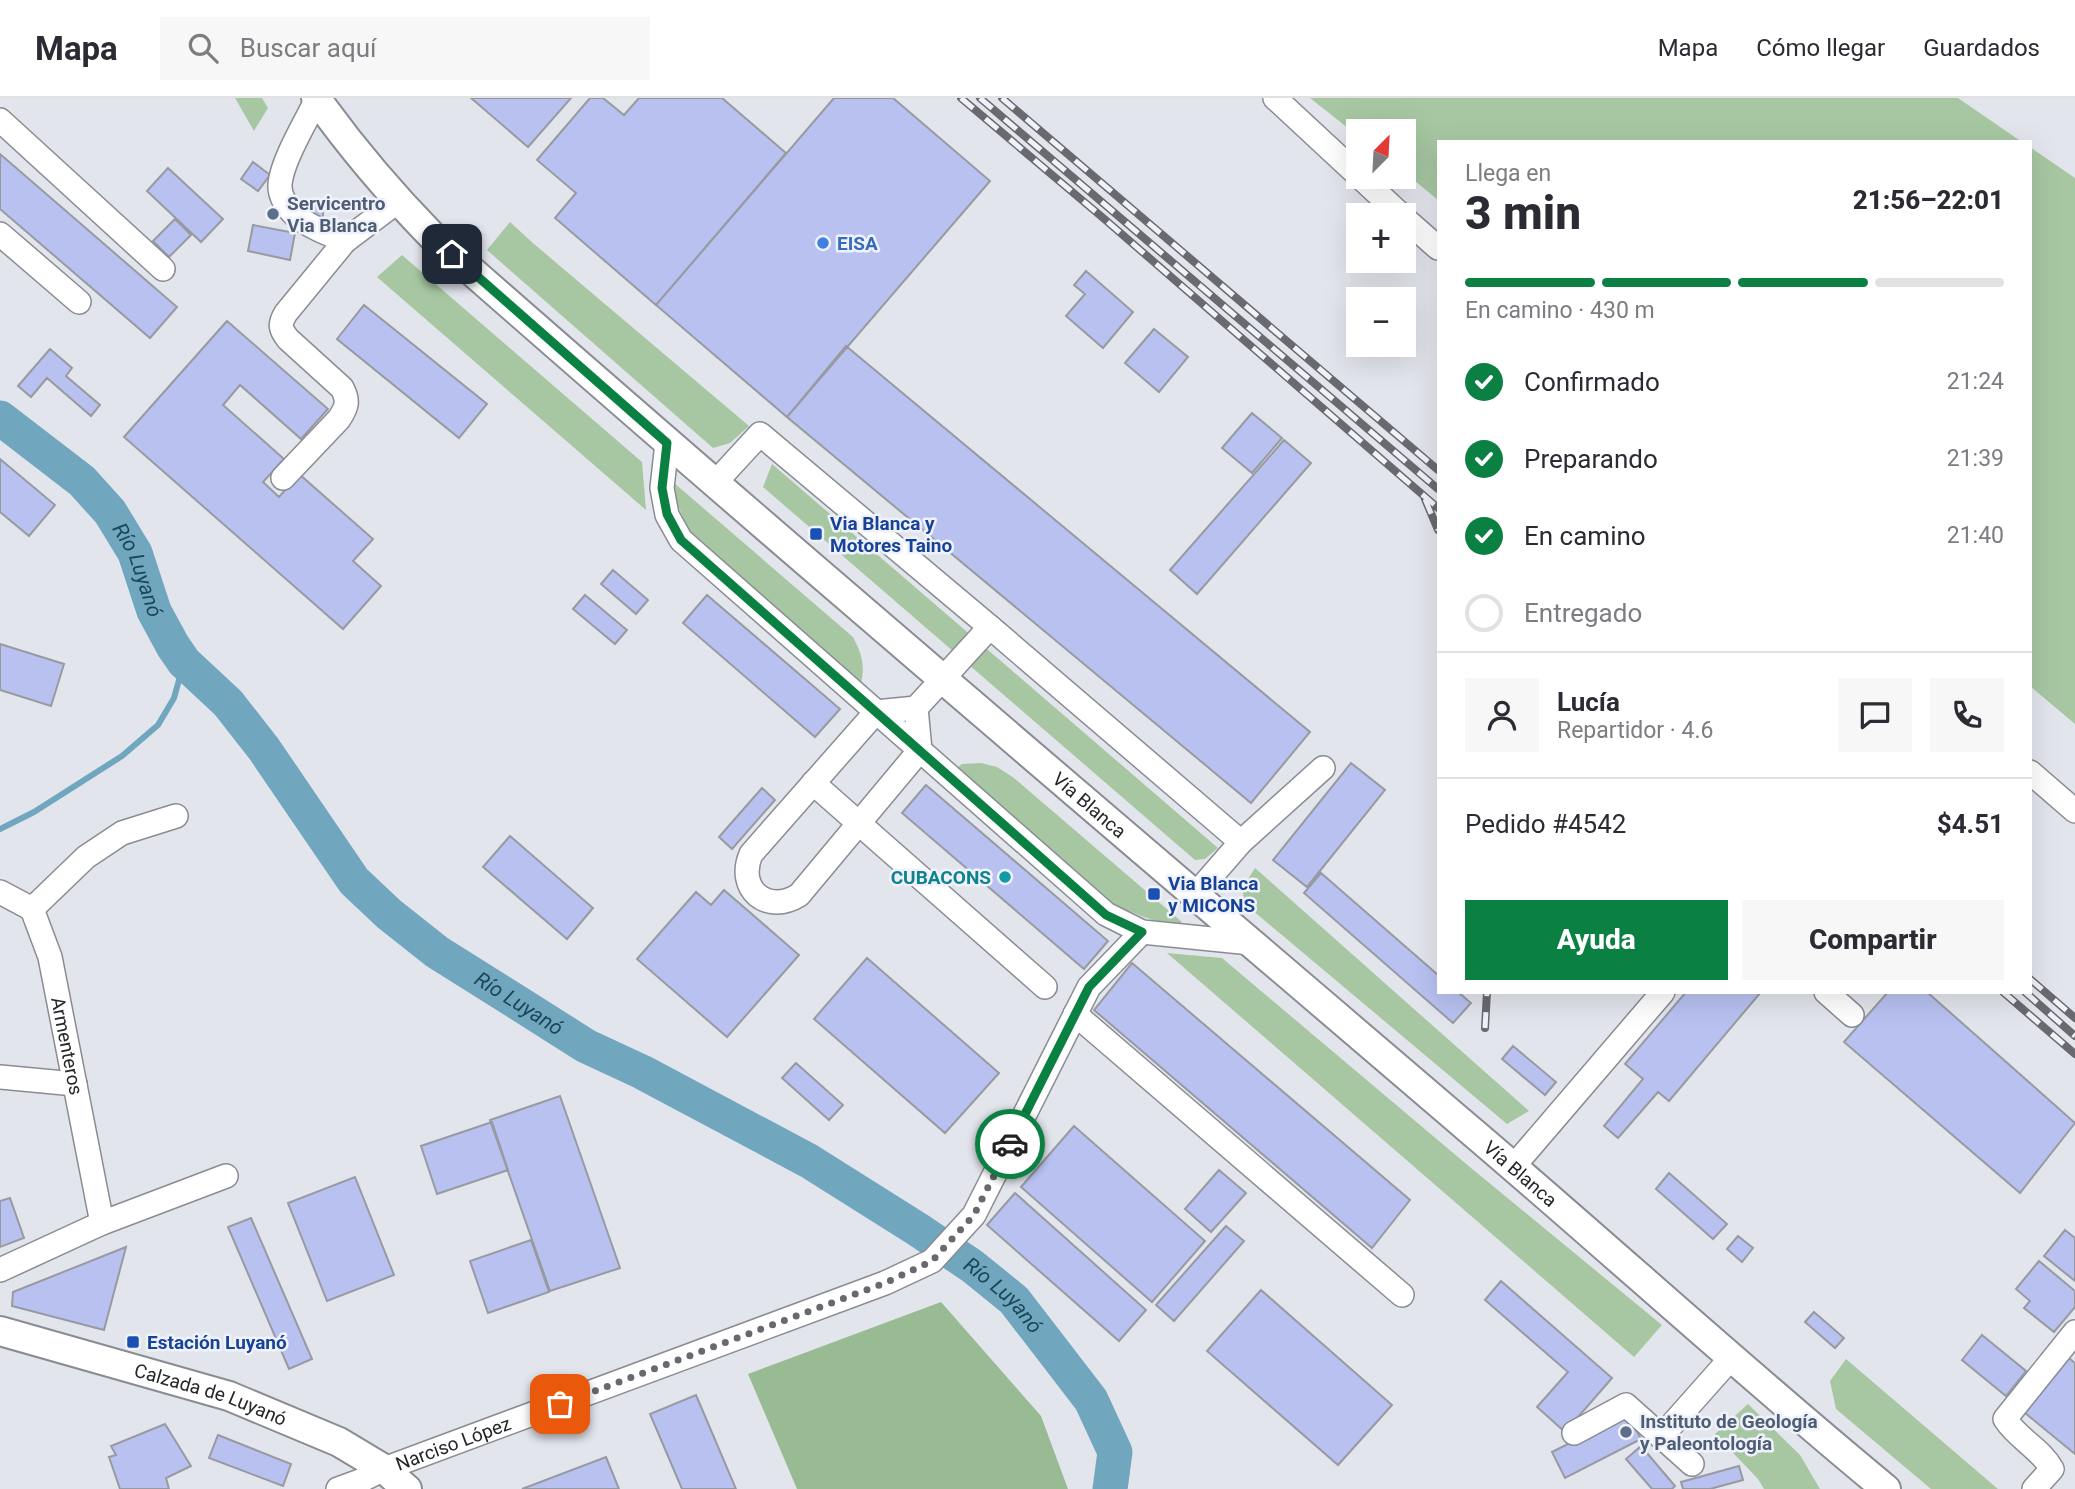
<!DOCTYPE html>
<html lang="es">
<meta charset="utf-8">
<style>
body{margin:0;font-family:Roboto,sans-serif;background:#f7f7f7;color:#2b2b33;height:100vh;display:flex;flex-direction:column;font-size:26px;white-space:nowrap}
*{box-sizing:border-box;margin:0}
p{font-size:23px;color:#7c7c81}
.icon{flex:none;width:38px;height:38px;fill:none;stroke:currentColor;stroke-width:2;stroke-linecap:round;stroke-linejoin:round}
.map{position:relative;flex:1;overflow:hidden}
.side{position:absolute;left:1437px;top:42px;width:595px;height:854px;display:flex;flex-direction:column;background:#fff;border-radius:0px;box-shadow:0 7px 28px #0002}
.side>*{flex:none}
.needle{width:46px;rotate:24deg}
.buttons{position:absolute;left:1346px;top:21px;display:grid;gap:14px}
.buttons a{display:grid;place-items:center;width:70px;height:70px;border-radius:0px;background:#fff;box-shadow:0 7px 28px #0002;font-size:35px}
.pin{position:absolute;display:grid;place-items:center;width:60px;height:60px;color:#fff;margin:-30px;border-radius:14px;box-shadow:0 4px 10px #0006}
.courier{position:absolute;display:grid;place-items:center;width:70px;height:70px;margin:-35px;border:5px solid #0b8043;border-radius:50%;background:#fff;color:#222;box-shadow:0 2px 9px #0007}
.head em{font-style:normal;font-weight:800}
.head div{display:flex;flex-direction:column-reverse}
.head{display:flex;align-items:center;justify-content:space-between;height:119px;padding:0 28px}
h1{font-size:46px;font-weight:800;line-height:52px}
.bar{display:grid;grid-template-columns:repeat(4,1fr);gap:10px 7px;align-content:center;height:84px;padding:0 28px}
.bar i{height:9px;border-radius:5px;background:#e1e1e2}
.bar .active{background:#0b8043}
.bar p{grid-column:span 4}
.line{display:flex;align-items:center;gap:18px;padding:0 28px;border-top:2px solid #e1e1e2}
.line div{flex:1}
.round{display:grid;place-items:center;flex:none;width:74px;height:74px;border-radius:0px;background:#f7f7f7}
ol{padding:0 28px;list-style:none}
li{display:flex;align-items:center;gap:21px;height:77px}
li p{margin-inline-start:auto}
li .icon{padding:7px;border-radius:50%;background:#0b8043;color:#fff;stroke-width:4}
li:last-child{color:#7c7c81}
li i{width:38px;height:38px;border:4px solid #e1e1e2;border-radius:50%}
.button{display:flex;gap:14px;margin-top:auto;padding:14px 28px}
.button a{flex:1;height:80px;border-radius:0px;background:#0b8043;color:#fff;font-size:28px;font-weight:800;line-height:80px;text-align:center}
.button a+a{background:#f7f7f7;color:#2b2b33}
header{display:flex;align-items:center;gap:42px;box-sizing:border-box;height:98px;padding:0 35px;background:#fff;border-bottom:2px solid #e1e1e2}
header strong{font-size:33px}
nav{display:flex;gap:38px;margin-inline-start:auto;font-size:24px}
.search{width:490px;height:63px;background:#f7f7f7;display:flex;align-items:center;gap:18px;box-sizing:border-box;padding:0 24px;border-radius:0px;color:#7c7c81;font-size:26px}
.map>svg:first-child{display:block}
.green{fill:#a7c7a2}
.forest{fill:#98bb93}
.lines{fill:none;stroke-linecap:round;stroke-linejoin:round}
.stream{stroke:#71a6bf;stroke-width:6}
.river{stroke:#71a6bf;stroke-width:35}
.building{fill:#b8c1f0;stroke:#989aa2;stroke-width:2}
.minor-casing{stroke:#8a8c94;stroke-width:26}
.major-casing{stroke:#8a8c94;stroke-width:32}
.minor{stroke:#fff;stroke-width:23}
.major{stroke:#fff;stroke-width:28}
.rail-casing{stroke:#696a6f;stroke-width:8}
.rail{stroke:#f0f2fb;stroke-width:5;stroke-dasharray:16;stroke-linecap:butt}
.done{stroke:#68696e;stroke-width:7;stroke-dasharray:0 12.6}
.route{stroke:#0b8043;stroke-width:9}
.service-dot{fill:#5c6f8a;stroke:#f0f2fb;stroke-width:2.5}
.shop-dot{fill:#3f7fe0;stroke:#f0f2fb;stroke-width:2.5}
.transit-dot{fill:#1a4fb4;stroke:#f0f2fb;stroke-width:2.5}
.culture-dot{fill:#0f9aa8;stroke:#f0f2fb;stroke-width:2.5}
.labels{text-anchor:middle;stroke-width:5;stroke-linejoin:round;paint-order:stroke}
.service-label{font-size:19px;font-weight:bold;fill:#4e5e75;stroke:#f0f2fb;text-anchor:start}
.shop-label{font-size:19px;font-weight:bold;fill:#366cbe;stroke:#f0f2fb;text-anchor:start}
.transit-label{font-size:19px;font-weight:bold;fill:#164399;stroke:#f0f2fb;text-anchor:start}
.street-label{font-size:19px;fill:#252629;stroke:#f0f2fb}
.culture-label{font-size:19px;font-weight:bold;fill:#0d838f;stroke:#f0f2fb;text-anchor:end}
.water-label{font-size:21px;font-style:italic;fill:#1a475a;stroke:#f0f2fb}
</style>
<header>
<strong>Mapa</strong>
<div class="search"><svg class="icon" aria-label="search" viewBox="0 0 24 24"><circle cx="10" cy="10" r="6"/><path d="M15 15l6 6"/></svg>Buscar aquí</div>
<nav><a>Mapa</a><a>Cómo llegar</a><a>Guardados</a></nav>
</header>
<div class="map">
<svg width="2075" height="1391" viewBox="0 0 2075 1391">
<rect width="100%" height="100%" fill="#e3e5ed"/>
<path class="green" d="M235,0H262L268,10L254,33Z
M1310,0H1958L2022,44H1438V102L1404,74V33H1358V38Z
M2030,49L2075,80V626L2030,588Z
M510,124L534,146L749,328L730,345L713,350L487,152Z
M402,157L642,364L646,412L377,179Z
M772,366L1218,750L1205,761L1195,762L763,389Z
M673,384L853,539C862,556 865,567 861,586L697,446C685,425 675,407 673,384Z
M981,665L997,669L1014,680L1182,824L1175,828C1151,823 1132,815 1111,804L957,670L962,666Z
M1255,770L1529,1013L1507,1026L1245,806L1242,791Z
M1167,855L1222,860L1471,1070L1662,1227L1634,1259Z
M1846,1261L1998,1391H1931L1836,1311L1830,1283Z
M1748,1306L1800,1357L1820,1391H1764L1758,1381L1715,1336Z"/>
<path class="forest" d="M941,1204L1041,1318L1068,1391H797L748,1276Z"/>
<g class="lines">
<path class="stream" d="M0,731L34,714L122,658L158,627L174,600L184,564"/>
<path class="river" id="s1" d="M0,320L82,383L110,414L135,455L154,513L173,548L184,564L228,605L264,651L354,783L389,816L437,854L515,903L586,948L642,974L809,1063L917,1131L972,1168L1014,1202L1091,1302L1115,1354L1110,1391"/>
</g>
<path class="building" d="M471,0H571L528,49Z
M590,0H603L624,17L639,0H722L786,55L656,207L555,120L576,95L537,62Z
M834,0H893L990,83L787,319L656,207Z
M0,56L177,209L150,240L0,111Z
M253,64L270,77L258,93L241,81Z
M168,70L223,121L201,144L147,93Z
M305,103H310L323,113V118L321,121L303,111V106Z
M175,121L191,137L169,159L153,143Z
M253,127L295,135L290,162L248,153Z
M1086,173L1133,214L1103,250L1066,218L1085,196L1074,187Z
M364,207L487,306L459,340L337,241Z
M227,223L328,311L301,341L240,287L223,307L284,361L263,384L279,399L299,376L373,441L353,463L381,488L343,531L124,339Z
M1154,231L1188,259L1159,294L1125,265Z
M846,248L1310,634L1251,705L787,319Z
M50,251L72,270L66,278L100,307L91,318L47,280L31,299L18,288Z
M1252,315L1282,340L1252,375L1222,350Z
M1284,342L1311,365L1197,496L1170,472Z
M0,361L55,407L29,438L0,414Z
M613,472L648,502L636,516L601,486Z
M585,497L627,532L615,546L573,511Z
M707,497L840,611L815,639L683,525Z
M0,546L64,566L51,608L0,592Z
M1351,665L1385,692L1307,789L1273,762Z
M926,687L1108,843L1084,871L902,715Z
M762,690L775,702L732,751L719,739Z
M510,738L593,810L567,841L483,769Z
M1321,775L1438,877V894H1458L1471,905L1453,925L1304,795Z
M724,792L799,857L727,939L637,861L696,794L711,807Z
M867,860L999,975L945,1035L814,921Z
M1132,865L1410,1102L1372,1150L1094,912Z
M1686,894H1761L1669,1003L1658,994L1618,1040L1604,1028L1643,981L1625,966Z
M1888,894H1927L2075,1025L2020,1095L1844,944Z
M1513,948L1556,984L1545,997L1502,961Z
M796,965L843,1007L829,1022L782,980Z
M560,998L620,1170L550,1193L490,1022Z
M492,1024L508,1072L437,1096L421,1048Z
M1074,1028L1205,1143L1152,1204L1021,1089Z
M1219,1072L1246,1095L1211,1134L1185,1111Z
M1669,1075L1727,1126L1713,1141L1656,1091Z
M355,1079L394,1177L327,1203L288,1105Z
M1015,1095L1146,1212L1119,1243L987,1127Z
M10,1100L24,1140L0,1149V1103Z
M251,1120L312,1261L289,1271L228,1129Z
M1226,1128L1244,1143L1174,1223L1156,1207Z
M2065,1132L2075,1140V1183L2044,1158Z
M1738,1138L1753,1150L1742,1164L1727,1151Z
M531,1142L549,1194L488,1215L470,1163Z
M126,1149L104,1232L12,1208L13,1194Z
M2039,1163L2075,1193V1209L2054,1234L2024,1210L2030,1203L2016,1191Z
M1501,1183L1612,1280L1565,1334L1537,1309L1568,1274L1485,1202Z
M1261,1192L1392,1307L1338,1367L1207,1253Z
M1814,1214L1844,1240L1835,1250L1805,1224Z
M1982,1237L2026,1273L2006,1298L1962,1262Z
M2064,1256L2075,1265V1356L2019,1310Z
M696,1297L736,1391H682L650,1316Z
M1628,1316L1641,1341L1565,1380L1552,1354Z
M165,1326L191,1368L166,1380L169,1391H120L109,1359L116,1357L111,1348Z
M218,1337L291,1366L283,1388L209,1360Z
M1641,1348L1675,1388L1672,1391H1652L1626,1361Z
M606,1359L619,1391H522Z
M1739,1368L1743,1382L1710,1391H1683L1681,1384Z"/>
<g class="lines">
<defs>
<g id="minor">
<path d="M1275,0L1358,77"/>
<path d="M317,1C306,23 282,63 280,86C279,98 287,110 296,118C310,129 328,136 345,143L398,103"/>
<path d="M0,22L163,171"/>
<path d="M1360,79L1401,117"/>
<path d="M1404,120L1438,150"/>
<path d="M0,136L79,204"/>
<path d="M667,345L662,390L667,417L681,442L1106,816L1142,834L1251,845"/>
<path d="M283,380L339,321C347,309 349,303 342,290L288,241C280,231 279,226 286,215L345,143"/>
<path d="M714,386L760,336L990,529L1241,744"/>
<path d="M916,610L920,652L799,797C767,817 736,791 751,756L876,614Z"/>
<path d="M916,610L990,529"/>
<path d="M2030,674L2075,713"/>
<path d="M813,685L1045,889"/>
<path id="s2" d="M0,794L32,811L50,859L102,1125"/>
<path d="M1195,797L1241,744L1323,670"/>
<path d="M32,811L86,759L122,735L176,718"/>
<path d="M1826,894L1852,917"/>
<path d="M1075,916L1402,1197"/>
<path d="M0,979L75,986"/>
<path d="M1513,1069L1663,894"/>
<path d="M0,1172L102,1125L226,1078"/>
<path d="M1574,1335L1626,1307L1692,1366"/>
<path d="M1661,1339L1731,1260"/>
<path id="s3" d="M338,1391L360,1383L384,1371L885,1185L932,1163L974,1117L1089,889L1142,834"/>
<path d="M2034,1391L2052,1371C2041,1351 2018,1341 2005,1321L2075,1234"/>
</g>
<g id="major">
<path id="s4" d="M316,0C353,52 388,93 433,139C775,440 1123,735 1470,1032C1610,1151 1745,1275 1886,1391"/>
<path id="s5" d="M0,1233L229,1298L339,1344L384,1371L407,1391"/>
</g>
</defs>
<use href="#minor" class="minor-casing"/>
<use href="#major" class="major-casing"/>
<use href="#minor" class="minor"/>
<use href="#major" class="major"/>
<defs>
<path id="rail" d="M961,0L1102,119L1438,410
M980,0L1438,391
M1002,0L1438,372
M1425,401L1438,432
M2030,881L2075,920
M2003,894L2075,956
M2025,894L2075,938
M1485,930L1487,894"/>
</defs>
<use href="#rail" class="rail-casing"/>
<use href="#rail" class="rail"/>
</g>
<g class="lines">
<path class="done" d="M560,1306L885,1185L932,1163L974,1117L1010,1046"/>
<path class="route" d="M452,156L667,345L662,390L667,416L681,442L1106,817L1142,834L1089,889L1010,1046"/>
</g>
<g class="service-dot">
<circle cx="273" cy="116" r="7"/>
<circle cx="1626" cy="1334" r="7"/>
</g>
<circle class="shop-dot" cx="823" cy="145" r="7"/>
<g class="transit-dot">
<rect x="809" y="429" width="14" height="14" rx="3.5"/>
<rect x="1147" y="789" width="14" height="14" rx="3.5"/>
<rect x="126" y="1237" width="14" height="14" rx="3.5"/>
</g>
<circle class="culture-dot" cx="1005" cy="779" r="7"/>
<g class="labels">
<g class="service-label">
<text x="287" y="112">Servicentro<tspan x="287" dy="22">Via Blanca</tspan></text>
<text x="1640" y="1330">Instituto de Geología<tspan x="1640" dy="22">y Paleontología</tspan></text>
</g>
<g class="shop-label">
<text x="837" y="152">EISA</text>
</g>
<g class="transit-label">
<text x="830" y="432">Via Blanca y<tspan x="830" dy="22">Motores Taino</tspan></text>
<text x="1168" y="792">Via Blanca<tspan x="1168" dy="22">y MICONS</tspan></text>
<text x="147" y="1251">Estación Luyanó</text>
</g>
<g class="street-label">
<text dy="7" stroke="none"><textPath href="#s4" startOffset="1050">Vía Blanca</textPath></text>
<text dy="7" stroke="none"><textPath href="#s2" startOffset="178">Armenteros</textPath></text>
<text dy="7" stroke="none"><textPath href="#s4" startOffset="1617">Vía Blanca</textPath></text>
<text dy="7" stroke="none"><textPath href="#s5" startOffset="220">Calzada de Luyanó</textPath></text>
<text dy="7" stroke="none"><textPath href="#s3" startOffset="124">Narciso López</textPath></text>
</g>
<g class="culture-label">
<text x="991" y="786">CUBACONS</text>
</g>
<g class="water-label">
<text dy="7" stroke="none"><textPath href="#s1" startOffset="210">Río Luyanó</textPath></text>
<text dy="7" stroke="none"><textPath href="#s1" startOffset="798">Río Luyanó</textPath></text>
<text dy="7" stroke="none"><textPath href="#s1" startOffset="1365">Río Luyanó</textPath></text>
</g>
</g>
</svg>
<div class="buttons">
<a><svg class="needle" viewBox="-14 -14 28 28"><path d="M0-13l5 13h-10z" fill="#e53935"/><path d="M0 13l5-13h-10z" fill="#7c7c81"/></svg></a>
<a>+</a>
<a>−</a>
</div>
<div class="pin" style="left:560px;top:1306px;background:#ea580c"><svg class="icon" aria-label="bag" viewBox="0 0 24 24"><path d="M5 8h14l-1 12H6zM9 8a3 3 0 0 1 6 0"/></svg></div>
<div class="pin" style="left:452px;top:156px;background:#1f2937"><svg class="icon" aria-label="home" viewBox="0 0 24 24"><path d="M3 11l9-7 9 7M6 9v11h12V9"/></svg></div>
<div class="courier" style="left:1010px;top:1046px"><svg class="icon" aria-label="car" viewBox="0 0 24 24"><path d="M5 17H2v-5l4-1 3-4h7l3 4 3 1v5h-3M9 17h6M6 11h13"/><circle cx="7" cy="17" r="2"/><circle cx="17" cy="17" r="2"/></svg></div>
<section class="side">
<div class="head"><div><h1>3 min</h1><p>Llega en</p></div><em>21:56–22:01</em></div>
<div class="bar"><i class="active"></i><i class="active"></i><i class="active"></i><i></i><p>En camino · 430 m</p></div>
<ol>
<li><svg class="icon" aria-label="check" viewBox="0 0 24 24"><path d="M5 12l5 5 9-10"/></svg>Confirmado<p>21:24</p></li>
<li><svg class="icon" aria-label="check" viewBox="0 0 24 24"><path d="M5 12l5 5 9-10"/></svg>Preparando<p>21:39</p></li>
<li><svg class="icon" aria-label="check" viewBox="0 0 24 24"><path d="M5 12l5 5 9-10"/></svg>En camino<p>21:40</p></li>
<li><i></i>Entregado</li>
</ol>
<div class="line" style="height:126px"><a class="round"><svg class="icon" aria-label="person" viewBox="0 0 24 24"><circle cx="12" cy="8" r="4"/><path d="M4 21q1-7 8-7t8 7"/></svg></a><div><b>Lucía</b><p>Repartidor · 4.6</p></div><a class="round"><svg class="icon" aria-label="chat" viewBox="0 0 24 24"><path d="M4 5h16v11H9l-5 4z"/></svg></a><a class="round"><svg class="icon" aria-label="phone" viewBox="0 0 24 24"><path d="M5 4h4l2 5-3 2q2 4 5 5l2-3 5 2v4C11 20 4 13 5 4z"/></svg></a></div>
<div class="line" style="height:91px"><div>Pedido #4542</div><b>$4.51</b></div>
<div class="button"><a>Ayuda</a><a>Compartir</a></div>
</section>
</div>
